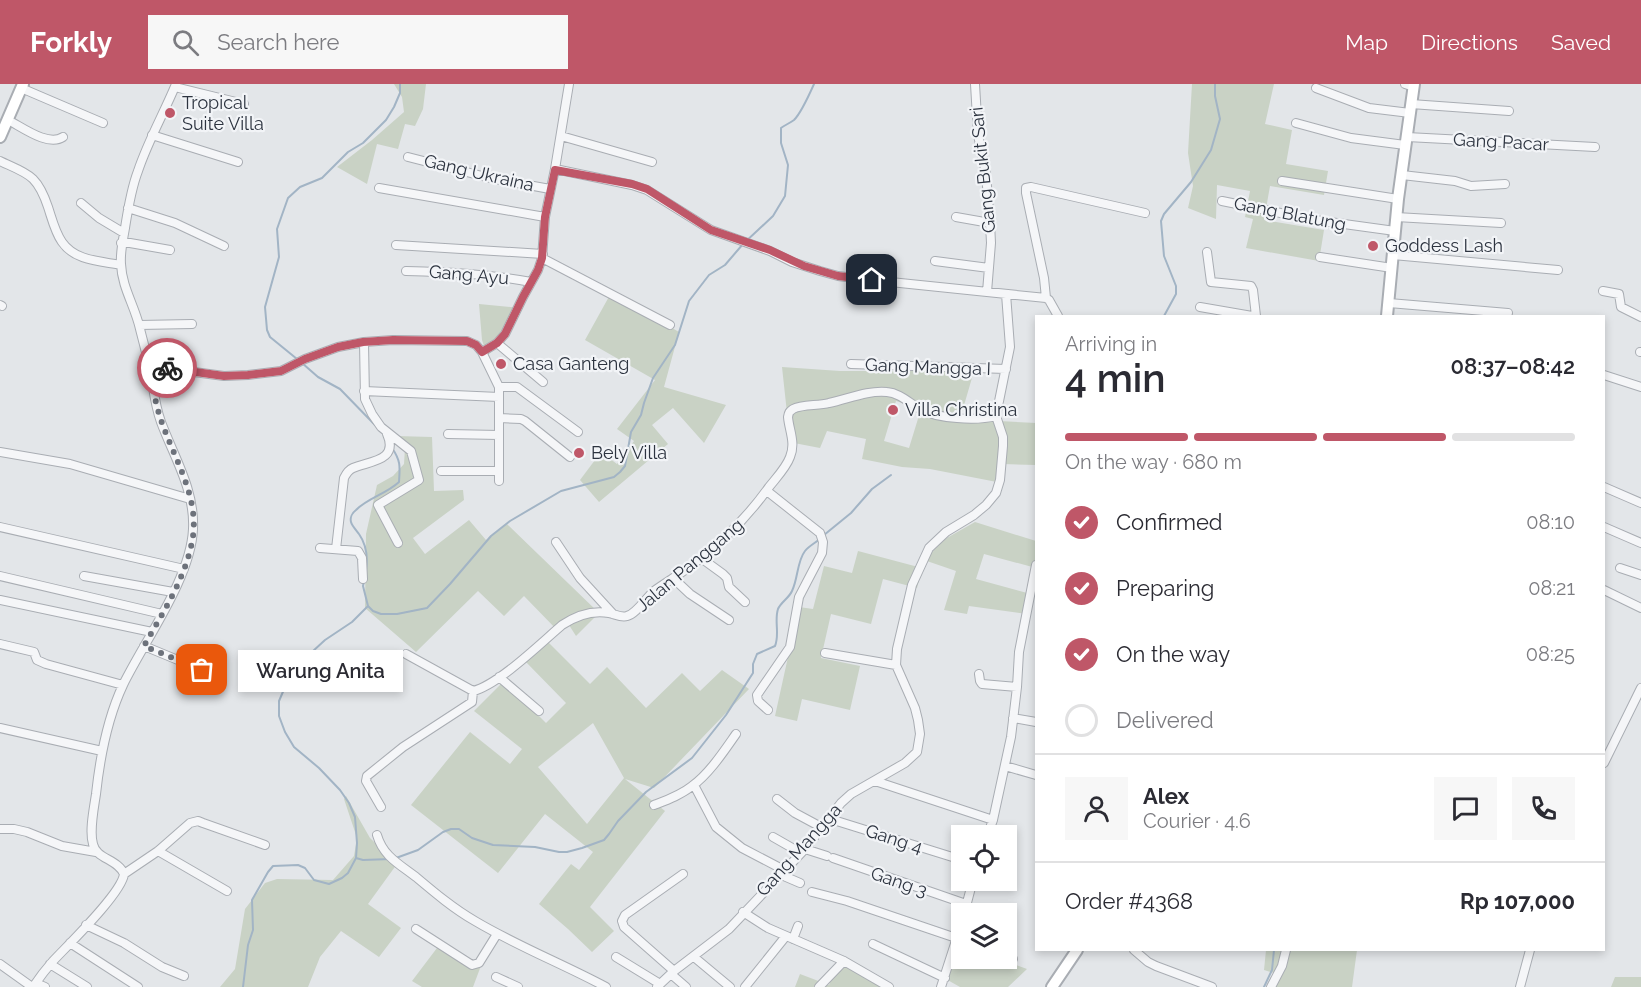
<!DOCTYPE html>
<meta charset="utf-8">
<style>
body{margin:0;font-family:Raleway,sans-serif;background:#f7f7f7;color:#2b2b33;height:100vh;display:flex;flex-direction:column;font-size:22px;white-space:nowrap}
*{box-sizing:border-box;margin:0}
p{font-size:20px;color:#7c7c81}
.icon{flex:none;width:33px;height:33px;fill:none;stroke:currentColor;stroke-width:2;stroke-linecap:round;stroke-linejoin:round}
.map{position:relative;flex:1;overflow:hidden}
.details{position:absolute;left:1035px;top:231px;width:570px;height:636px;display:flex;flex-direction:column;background:#fff;border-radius:0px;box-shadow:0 3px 9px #0003}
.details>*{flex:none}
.controls{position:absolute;left:951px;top:741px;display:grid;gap:12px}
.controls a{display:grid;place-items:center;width:66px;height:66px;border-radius:0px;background:#fff;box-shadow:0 3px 9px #0003;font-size:30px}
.pin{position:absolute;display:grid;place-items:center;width:51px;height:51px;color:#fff;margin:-26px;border-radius:12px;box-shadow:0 3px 9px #0006}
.courier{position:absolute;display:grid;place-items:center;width:60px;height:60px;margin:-30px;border:4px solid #bf5768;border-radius:50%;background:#fff;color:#222;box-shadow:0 2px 8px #0007}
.bubble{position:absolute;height:42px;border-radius:0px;background:#fff;box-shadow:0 3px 9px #0003;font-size:20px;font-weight:600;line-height:42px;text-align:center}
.overview em{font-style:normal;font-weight:600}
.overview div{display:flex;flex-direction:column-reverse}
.overview{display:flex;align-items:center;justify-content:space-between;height:102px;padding:0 30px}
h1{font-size:39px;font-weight:600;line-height:45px}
.bar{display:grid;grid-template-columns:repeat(4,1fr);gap:9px 6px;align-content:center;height:72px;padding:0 30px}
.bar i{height:8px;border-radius:4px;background:#e1e1e2}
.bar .current{background:#bf5768}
.bar p{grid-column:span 4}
.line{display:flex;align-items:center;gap:15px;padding:0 30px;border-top:2px solid #e1e1e2}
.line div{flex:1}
.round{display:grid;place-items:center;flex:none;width:63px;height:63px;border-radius:0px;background:#f7f7f7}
ol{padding:0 30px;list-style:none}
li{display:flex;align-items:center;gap:18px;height:66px}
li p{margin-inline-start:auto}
li .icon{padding:6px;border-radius:50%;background:#bf5768;color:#fff;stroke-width:4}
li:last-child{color:#7c7c81}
li i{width:33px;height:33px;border:3px solid #e1e1e2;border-radius:50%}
header{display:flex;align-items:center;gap:36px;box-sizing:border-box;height:84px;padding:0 30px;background:#bf5768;color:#fff}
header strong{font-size:28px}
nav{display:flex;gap:33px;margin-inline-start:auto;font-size:21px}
.search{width:420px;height:54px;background:#f7f7f7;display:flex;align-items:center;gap:15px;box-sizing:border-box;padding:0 21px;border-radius:0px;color:#7c7c81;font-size:22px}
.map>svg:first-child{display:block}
.green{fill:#c9d2c5;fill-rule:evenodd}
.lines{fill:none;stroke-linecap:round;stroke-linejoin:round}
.stream{stroke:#a2b4c5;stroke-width:2}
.street-casing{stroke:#a9adb3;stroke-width:10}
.secondary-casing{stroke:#a9adb3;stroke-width:14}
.street{stroke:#f5f6f8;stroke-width:8}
.secondary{stroke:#fff;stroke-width:10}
.done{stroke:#6d727b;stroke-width:6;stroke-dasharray:0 10.8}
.route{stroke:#bf5768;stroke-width:8}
.poi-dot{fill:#bf5768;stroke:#f2f4f7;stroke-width:2}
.labels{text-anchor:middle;stroke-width:4.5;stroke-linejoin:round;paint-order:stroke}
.poi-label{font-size:18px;fill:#2d3440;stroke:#f2f4f7;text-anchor:start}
.street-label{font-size:18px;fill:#2d3440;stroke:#f2f4f7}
</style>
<header>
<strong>Forkly</strong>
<div class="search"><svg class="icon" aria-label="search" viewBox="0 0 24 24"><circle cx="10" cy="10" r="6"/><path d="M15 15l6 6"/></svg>Search here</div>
<nav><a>Map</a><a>Directions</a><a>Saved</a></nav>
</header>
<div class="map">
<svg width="1641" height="903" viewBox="0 0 1641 903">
<rect width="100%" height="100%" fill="#e3e6e9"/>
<path class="green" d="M394,0H426L423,25L415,42L405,40L398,65L377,60L367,100L337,83L372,56L404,28L402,13Z
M1192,0H1274L1265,40L1292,46L1286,80L1328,87L1324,111L1270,102L1264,136L1324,146L1319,177L1246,164L1253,135L1245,133L1250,107L1217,101L1216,135L1188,124L1193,102L1188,69Z
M611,209L679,248L664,303L726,321L704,359L673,324L652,341L668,360L599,418L580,396L601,368L617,380L634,357L617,345L655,296L585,256Z
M479,220L521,224L502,260L487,271L482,256Z
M782,283L840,287H974L960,335L1036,339V381L1003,380L1002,399L930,385L902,383L862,375L866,355L827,347L820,364L794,359L787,329ZM896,317L921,325L909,364L884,357Z
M396,352L432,353L434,407L463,406L464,416L413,454L425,470L469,436L486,456L507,440L599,529L576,552L569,541L558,547L524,512L504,532L478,507L416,568L365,524L366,450L377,401L393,392L404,380L405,364Z
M975,438L1036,457V484L984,470L976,495L1031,510L1027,530L969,522L967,530L944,526L956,487L924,476L945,455Z
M858,467L922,484L917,504L883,495L871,540L831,530L821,574L860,582L850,626L802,615L797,637L775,632L799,523L813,525L824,482L852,489Z
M545,555L590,600L607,583L646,624L682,589L700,607L722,586L749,605L654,704L625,695L665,727L590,823L614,847L592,868L568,845L539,820L571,780L579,786L593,768L545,730L498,789L411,721L470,648L510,680L522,665L474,627L504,597L546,639L566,619L525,577ZM593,639L624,694L587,740L538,683Z
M346,712L370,754L397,780L368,820L401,844L379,873L341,847L320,873L308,903H220L235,885L245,825L265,799L277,795L333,796L354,772L357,754L344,715Z
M956,858L961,860L962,874L999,875L1027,885L1008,903H960L944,894Z
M437,864L482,879L473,903H422L412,897Z
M1266,866H1357L1352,903H1273L1277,890L1264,886Z
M838,879L883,896L881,903H795L800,890L829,901Z
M1615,893H1641V903H1611Z"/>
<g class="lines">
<path class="stream" d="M1164,232L1176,210V202L1164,172L1161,137L1164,130L1191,98L1211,66L1220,35L1215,12V0
M297,275L270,253L267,246L265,223L279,173L277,145L288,114L300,103L322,94L348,68L363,59L386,36L394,23L400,9V0
M302,279L318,293L340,305L375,341
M824,451L851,429L872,405L891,391
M366,486C368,473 366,460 359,450C357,447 352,442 351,438C350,434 352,429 356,426C368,414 386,410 399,398C400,383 401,377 392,364
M368,522L373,527L381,530H397L427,524L450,500L491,452L510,437L561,407L614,393L620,388L625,382L631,348L641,331L644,319L653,294L675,261L689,217L709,191L725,181L743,160L773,132L785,112L788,81L781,59V44C785,41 790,39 794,36C801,29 810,9 814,0
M356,774L363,776L391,775
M396,774L418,766L443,748L451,745H459L472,754L493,761L535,763L559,768H567L582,764L604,756L609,750L618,737L646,708L692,674L726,631L753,589V580L757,570L775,562C780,550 774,537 778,525C781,518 789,514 792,507C798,495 797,477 805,467C809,462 815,459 820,455
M243,903L248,861L253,846L252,816L268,788L273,782L298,781L305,784L314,796L329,800L342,794L348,789L356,774L357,759L355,733L349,719L340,706L319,684L294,663L285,648L279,632V617L285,603L312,568L325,556L352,538L368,522L363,502L364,497
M1264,903L1272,886L1274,866"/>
<defs>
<path id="street" d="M975,0L978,51L986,90L990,139L991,159L987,208
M1405,0L1414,3
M175,3L244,20
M21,4L103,39
M1316,4L1369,24L1410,29
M1411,20L1509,27
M8,36C22,43 48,63 63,53
M1296,39L1351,54L1405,61
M152,51L238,78
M561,52L652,78
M1407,53L1595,63
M408,73L490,94L550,105
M0,77C10,82 25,87 33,95C40,102 45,114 48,123C52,135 55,148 62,158C75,177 100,177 121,181
M555,85L632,101L647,106L711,146L770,167L792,178L820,187L838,192L871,196L1046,214
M1402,91L1455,97L1471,102L1505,100
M1282,97L1398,115
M379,104L545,133
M1222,117L1315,136L1395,147
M81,119L99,134L124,149
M128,124L175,139L224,162
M956,133L990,139
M1396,133L1501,139
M121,159H130L170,166
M396,161L543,170
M1207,168L1211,198L1251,202L1253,206L1256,232
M1393,171L1558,186
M1320,173L1392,184
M542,174L670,241
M935,177L989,184
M406,187C450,188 488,190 531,198
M1603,207L1619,210L1621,223L1641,233
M1046,214L1044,194L1026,109V104L1031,103L1145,129
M1046,214L1049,216L1058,232
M1389,219L1508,229
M0,221L2,222
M1200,223L1252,232
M139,241L192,240
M364,258L365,315L372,330L381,343L411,367L419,396L378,421L398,459
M497,259L543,298
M482,268L497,259L505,250L523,213L538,186L542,174L545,133L555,85L569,0
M1640,268H1641
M851,280L1006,285
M149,282L224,292L248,291L281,287L305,275L338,263L364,258L393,256L467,257L476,261L482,268L499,303V397
M1604,291L1641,303
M499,303H517L578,348
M364,307L499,313
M499,334L521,335L525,337L570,373
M448,350L499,351
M0,368L70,380L190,415
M441,387H499
M1604,403L1641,419
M767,407L820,449L823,458L822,469L799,513L790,563L757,611L758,617L768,626
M0,443L184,485
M1604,443L1641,459
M556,458L580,494L613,530
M320,464L358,467L362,474L363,495
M336,465L344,394C346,390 348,386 353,384C370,377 399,377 387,350
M701,474L723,490L727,494L729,503L745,518
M1620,484L1641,491
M0,492L162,530
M84,492L173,508
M673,494L690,510L729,536
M1604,506L1641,524
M0,516L152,548
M0,560L34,568L37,576L46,580L123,601
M144,562L202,586
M825,569L896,581
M406,570L473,607C498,601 541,559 562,541C577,531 592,526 609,529C615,530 621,534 627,532C636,530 646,514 654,507C665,499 677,492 688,484C720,461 746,435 769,403C776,394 786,384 790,373C796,359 789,346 788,333C789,328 789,328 793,325C802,320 818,322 829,319C848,315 868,306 887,308C900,309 909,319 920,325C938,335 976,337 996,332
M979,590L980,597L982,600L1017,603
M499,593L539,627
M1013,634L1036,638
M0,644L102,667
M1604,679L1641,604
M1005,682L1036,691
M875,697L993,736
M694,701L716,743L742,764L784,786
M777,715L795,729L821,743
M654,721C667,716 681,711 692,702C709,690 724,667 736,650
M381,723L366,697L367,692L403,663L472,618L473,607
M827,734L962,776
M0,745H14L27,748L62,762L96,768
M377,751C383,772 399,780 416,793C435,809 454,825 475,837C517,862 563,880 606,903
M987,752L993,736L1011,653L1017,603L1019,568L1036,481
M773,753L801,769
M805,765L827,772
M158,767L227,807
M833,774L966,820
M124,790C118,775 96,775 93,760C89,747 94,724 96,710C100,673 107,635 123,601C145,556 191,494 193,445C195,406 174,373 161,338C154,319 153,299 149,280C146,268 143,257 140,245C135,222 122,204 121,180C120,168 123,156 125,144C128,125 131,105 138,87C148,57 164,29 176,0
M124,790L158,767L190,739L198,737L203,739L265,761
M781,790L786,793L800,799
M812,808L847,817L962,856
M743,828L768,844L844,877L889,903
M964,830L973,796
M86,841L124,859L162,883L184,892
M416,845L472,881L479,879L497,850
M793,855L798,842
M70,859L138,903
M873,860L945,894
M1134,866L1148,878L1156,882L1212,903
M616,873L660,900
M694,873L730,903
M1006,873L1013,875
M0,880L32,903
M50,880L87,903
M674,887L624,843L622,837L625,831L683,790
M671,890L686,903
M496,893L518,903
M36,899L45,903
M33,903C39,894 46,885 53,877C68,861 122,809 124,790
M657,903L674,887L729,845L805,765L841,719L851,710L905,679L917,668L920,650L918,636L915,624L896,581L897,565L912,501L929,464L946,448L974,431L986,421L996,409L1000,396L1003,362V353L996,332L1010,263L1006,210
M745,903L786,852
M819,903L844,877
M941,903L962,838
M1271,903L1282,882L1286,866
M1520,903L1530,866"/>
<path id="secondary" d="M0,53L23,0
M1387,232L1398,115L1414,0
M1052,903L1077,866"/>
</defs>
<use href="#street" class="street-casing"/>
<use href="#secondary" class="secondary-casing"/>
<use href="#street" class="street"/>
<use href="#secondary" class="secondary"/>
</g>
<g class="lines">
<path class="done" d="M167,284L149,282C152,300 155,318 161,336C174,375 201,415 192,458C185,495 162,530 144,562L202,586"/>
<path class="route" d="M167,284L224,292L248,291L281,287L305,275L338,263L363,258L393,256L467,257L476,261L482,268L497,259L505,250L523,213L538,186L542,174L545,133L555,86L632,100L647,105L711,146L770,166L804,182L838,192L872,196"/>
</g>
<g class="poi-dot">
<circle cx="170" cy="29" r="6"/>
<circle cx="1373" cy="162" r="6"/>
<circle cx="501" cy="280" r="6"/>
<circle cx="893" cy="326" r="6"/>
<circle cx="579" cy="369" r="6"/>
</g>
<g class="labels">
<g class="poi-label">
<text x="182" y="25">Tropical<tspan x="182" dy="21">Suite Villa</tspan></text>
<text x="1385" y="168">Goddess Lash</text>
<text x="513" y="286">Casa Ganteng</text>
<text x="905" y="332">Villa Christina</text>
<text x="591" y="375">Bely Villa</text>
</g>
<g class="street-label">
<text transform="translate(1501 58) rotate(3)" y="6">Gang Pacar</text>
<text transform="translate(983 86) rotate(-96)" y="6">Gang Bukit Sari</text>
<text transform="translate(479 89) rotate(13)" y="6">Gang Ukraina</text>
<text transform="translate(1290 130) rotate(11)" y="6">Gang Blatung</text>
<text transform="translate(469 191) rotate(5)" y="6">Gang Ayu</text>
<text transform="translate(928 283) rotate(2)" y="6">Gang Mangga I</text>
<text transform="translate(690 481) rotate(-40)" y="6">Jalan Panggang</text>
<text transform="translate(894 755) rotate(18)" y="6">Gang 4</text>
<text transform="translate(799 766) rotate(-48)" y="6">Gang Mangga</text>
<text transform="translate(899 798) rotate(19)" y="6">Gang 3</text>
</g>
</g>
</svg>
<div class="controls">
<a><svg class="icon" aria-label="locate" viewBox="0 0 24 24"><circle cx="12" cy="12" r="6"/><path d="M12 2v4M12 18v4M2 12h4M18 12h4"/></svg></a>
<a><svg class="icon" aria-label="layers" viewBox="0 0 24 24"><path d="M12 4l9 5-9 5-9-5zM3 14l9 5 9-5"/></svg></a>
</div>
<div class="pin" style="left:202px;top:586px;background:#ea580c"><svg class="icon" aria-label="bag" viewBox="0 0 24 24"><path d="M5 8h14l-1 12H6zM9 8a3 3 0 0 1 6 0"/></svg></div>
<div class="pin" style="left:872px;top:196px;background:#1f2937"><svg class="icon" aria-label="home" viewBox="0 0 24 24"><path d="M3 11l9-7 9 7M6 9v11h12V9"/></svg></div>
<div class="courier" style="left:167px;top:284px"><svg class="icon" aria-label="bike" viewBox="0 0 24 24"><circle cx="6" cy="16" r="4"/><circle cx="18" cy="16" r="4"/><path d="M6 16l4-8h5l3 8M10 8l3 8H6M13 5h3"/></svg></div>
<div class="bubble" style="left:238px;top:566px;width:165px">Warung Anita</div>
<section class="details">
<div class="overview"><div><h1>4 min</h1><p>Arriving in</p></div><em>08:37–08:42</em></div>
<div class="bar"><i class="current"></i><i class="current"></i><i class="current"></i><i></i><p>On the way · 680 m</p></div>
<ol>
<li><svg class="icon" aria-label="check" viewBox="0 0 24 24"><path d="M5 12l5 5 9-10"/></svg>Confirmed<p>08:10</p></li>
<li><svg class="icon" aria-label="check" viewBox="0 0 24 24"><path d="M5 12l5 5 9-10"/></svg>Preparing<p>08:21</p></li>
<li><svg class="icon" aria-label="check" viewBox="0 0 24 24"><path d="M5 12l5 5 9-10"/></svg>On the way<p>08:25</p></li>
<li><i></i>Delivered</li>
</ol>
<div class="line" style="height:108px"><a class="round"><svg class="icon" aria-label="person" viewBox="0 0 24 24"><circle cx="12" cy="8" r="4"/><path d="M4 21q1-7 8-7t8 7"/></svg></a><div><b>Alex</b><p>Courier · 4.6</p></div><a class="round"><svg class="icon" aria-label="chat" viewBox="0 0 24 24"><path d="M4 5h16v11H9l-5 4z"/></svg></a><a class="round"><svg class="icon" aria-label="phone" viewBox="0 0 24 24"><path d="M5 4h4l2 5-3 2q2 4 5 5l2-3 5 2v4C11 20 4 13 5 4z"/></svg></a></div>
<div class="line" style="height:78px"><div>Order #4368</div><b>Rp 107,000</b></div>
</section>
</div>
